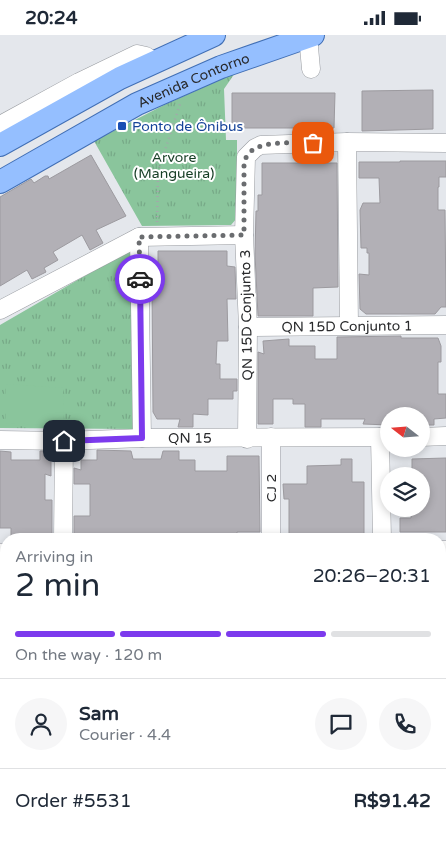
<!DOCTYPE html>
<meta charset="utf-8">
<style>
body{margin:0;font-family:"Varela Round",sans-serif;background:#f6f6f7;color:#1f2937;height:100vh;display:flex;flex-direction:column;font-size:19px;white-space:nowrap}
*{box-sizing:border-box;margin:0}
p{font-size:16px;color:#747a83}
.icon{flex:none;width:28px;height:28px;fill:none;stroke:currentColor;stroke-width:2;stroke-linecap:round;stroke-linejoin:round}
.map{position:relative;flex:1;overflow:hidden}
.panel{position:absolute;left:0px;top:498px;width:446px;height:311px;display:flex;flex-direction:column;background:#fff;border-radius:20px 20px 0 0;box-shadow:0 2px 8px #0003}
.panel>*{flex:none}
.needle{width:32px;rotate:287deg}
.fabs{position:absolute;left:380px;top:372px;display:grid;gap:10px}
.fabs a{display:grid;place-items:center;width:50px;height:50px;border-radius:50%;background:#fff;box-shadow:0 2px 8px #0003;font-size:25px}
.pin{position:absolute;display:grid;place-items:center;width:42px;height:42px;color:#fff;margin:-21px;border-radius:10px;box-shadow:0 2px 8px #0006}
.courier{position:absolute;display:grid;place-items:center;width:50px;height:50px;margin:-25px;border:4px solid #7c3aed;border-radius:50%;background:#fff;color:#222;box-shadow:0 1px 6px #0007}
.head em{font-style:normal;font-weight:600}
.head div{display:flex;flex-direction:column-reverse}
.head{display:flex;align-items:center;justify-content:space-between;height:85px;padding:0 15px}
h1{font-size:32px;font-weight:600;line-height:38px}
.bar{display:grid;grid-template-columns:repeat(4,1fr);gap:8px 5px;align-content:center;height:60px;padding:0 15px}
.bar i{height:6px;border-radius:4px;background:#e0e1e3}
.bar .on{background:#7c3aed}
.bar p{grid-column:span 4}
.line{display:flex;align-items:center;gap:12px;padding:0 15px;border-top:1px solid #e0e1e3}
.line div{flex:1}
.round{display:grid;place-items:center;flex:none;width:52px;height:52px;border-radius:26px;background:#f6f6f7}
.status{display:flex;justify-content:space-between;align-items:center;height:35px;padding:0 25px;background:#fff;direction:ltr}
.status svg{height:14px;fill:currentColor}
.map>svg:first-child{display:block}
.park{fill:url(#park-tufts)}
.pitch{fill:#8ac59c}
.building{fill:#b2b0b6;stroke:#9c9a9f}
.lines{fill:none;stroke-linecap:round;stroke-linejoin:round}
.minor-casing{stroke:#999ca1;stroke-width:19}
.major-casing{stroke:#416fb5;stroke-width:24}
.path{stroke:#a4a6aa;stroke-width:2.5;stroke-dasharray:1 4;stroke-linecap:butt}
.minor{stroke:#fff;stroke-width:18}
.major{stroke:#95bfff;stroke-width:22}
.done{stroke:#6a6c6f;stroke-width:5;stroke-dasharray:0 9}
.route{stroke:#7c3aed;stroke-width:6}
.transit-dot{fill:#1a4fb4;stroke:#fff;stroke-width:2}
.labels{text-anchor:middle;stroke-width:4;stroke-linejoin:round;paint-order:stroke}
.street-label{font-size:14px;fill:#292a2c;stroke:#fff}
.transit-label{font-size:14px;fill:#164399;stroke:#fff;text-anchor:start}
.park-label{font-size:14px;fill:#163e25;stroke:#fff}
</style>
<div class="status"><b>20:24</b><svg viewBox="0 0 49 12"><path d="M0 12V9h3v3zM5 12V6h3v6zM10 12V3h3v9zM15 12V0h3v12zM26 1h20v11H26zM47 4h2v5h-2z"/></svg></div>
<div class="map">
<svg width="446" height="808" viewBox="0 0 446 808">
<defs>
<pattern id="park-tufts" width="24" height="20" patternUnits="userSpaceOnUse" patternTransform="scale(1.25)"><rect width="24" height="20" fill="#8ac59c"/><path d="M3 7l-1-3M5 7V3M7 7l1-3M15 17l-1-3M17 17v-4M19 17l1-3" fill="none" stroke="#77a987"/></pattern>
</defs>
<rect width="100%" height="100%" fill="#e4e7ec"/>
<path class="park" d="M235,38L224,54L226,105H237V183L231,190L142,191L94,106L166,69Z
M131,214L133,394L0,393V290Z"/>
<path class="pitch" d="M6,349L63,353L64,391L6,388Z"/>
<path class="building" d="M433,55V94L362,96V56Z
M232,58H335L334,93H232Z
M91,120L126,181L96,195L103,208L90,215L82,200L53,217L58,225L44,233L46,237L32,244L27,235L0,251V162L31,144L34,148L45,141H48L49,144Z
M400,126H446V142H439V152H438V175H445L446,272H441L435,279H366L360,274L359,239L369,240V218H367V213H361L360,175L363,168H380L379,143H359V127H400Z
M262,128H337L338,252L313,253V281H258L255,219L256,176H258V160H262Z
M158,216H227V231L235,232L236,264H227L228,306H217L216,329H220V344H237V356H233V364H208V380L193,379V392H178L180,384H157L153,377L152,248H156V242H158Z
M401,301V303H438L441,311V327H438V359H446V383L434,384V390H421V381H389V390L363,389L365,384H321V392H305V369H293V364H273V389H258V317L264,319L263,306L289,304V311H315V324H337V302Z
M97,415L131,416L133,424H161L163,416H179V425H195V436H227V421H259L260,497H237V504H147V501H115V504H74V481H90V449H74V433L81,435V425H97Z
M0,416L11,417V425H40V416H43L51,422V441L45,439V465H52V504H11V493H0Z
M446,423V497H400V483H411V474H421V441H412V424Z
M341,424H352V447H364V504H289V464H284L283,449H307V431L341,430Z"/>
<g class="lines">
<defs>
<g id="minor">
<path d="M308,1L311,34"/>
<path d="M0,92L4,88L79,47L137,19L146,21L154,27"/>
<path d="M347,107L349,290"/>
<path d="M139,202L142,403"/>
<path d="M0,275L139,202L244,200"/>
<path id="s1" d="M248,292L446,290"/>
<path d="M271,402V504"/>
<path d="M380,402L382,504"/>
<path d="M421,402L446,401"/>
<path d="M247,404L248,292L244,200L246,122L255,113L261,110L347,107L446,108"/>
<path id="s2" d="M0,405L64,406L142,403L389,402"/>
<path d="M63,504L64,406"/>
<path d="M440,515H446"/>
<path d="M0,518H6"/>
<path d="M440,650H446"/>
<path d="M0,653H6"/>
<path d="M383,802V808"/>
<path d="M10,808V802"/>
</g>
<g id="major">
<path d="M0,110L120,43L214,0"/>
<path id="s3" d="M0,147L137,69L221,32L313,0"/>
<path d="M440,758H446"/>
<path d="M0,759H6"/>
<path d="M440,791L446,790"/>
<path d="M0,792H6"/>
</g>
</defs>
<use href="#minor" class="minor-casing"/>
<use href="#major" class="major-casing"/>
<path class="path" d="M157,187L158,137L180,69"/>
<use href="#minor" class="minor"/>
<use href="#major" class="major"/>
</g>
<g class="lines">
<path class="done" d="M140,244L139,202L244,200V128C250,102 291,109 313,108"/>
<path class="route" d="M64,406L142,403L140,244"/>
</g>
<rect class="transit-dot" x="117" y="86" width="10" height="10" rx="2.5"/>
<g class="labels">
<g class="street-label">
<text dy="5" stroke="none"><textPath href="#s3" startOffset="219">Avenida Contorno</textPath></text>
<text transform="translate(246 280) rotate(-91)" y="5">QN 15D Conjunto 3</text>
<text dy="5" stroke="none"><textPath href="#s1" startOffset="99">QN 15D Conjunto 1</textPath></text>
<text dy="5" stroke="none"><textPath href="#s2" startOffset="190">QN 15</textPath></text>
<text transform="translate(271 453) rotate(-90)" y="5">CJ 2</text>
</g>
<g class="transit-label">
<text x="132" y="96">Ponto de Ônibus</text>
</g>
<g class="park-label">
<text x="174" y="127">Arvore<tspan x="174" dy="16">(Mangueira)</tspan></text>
</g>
</g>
</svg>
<div class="fabs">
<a><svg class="needle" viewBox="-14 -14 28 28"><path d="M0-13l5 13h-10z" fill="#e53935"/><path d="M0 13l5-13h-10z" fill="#747a83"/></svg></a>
<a><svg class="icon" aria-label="layers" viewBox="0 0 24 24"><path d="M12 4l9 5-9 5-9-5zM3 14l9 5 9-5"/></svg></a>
</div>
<div class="pin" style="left:313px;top:108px;background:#ea580c"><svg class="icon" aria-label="bag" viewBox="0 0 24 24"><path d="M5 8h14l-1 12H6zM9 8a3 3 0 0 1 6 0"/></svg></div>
<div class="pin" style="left:64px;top:406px;background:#1f2937"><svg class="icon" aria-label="home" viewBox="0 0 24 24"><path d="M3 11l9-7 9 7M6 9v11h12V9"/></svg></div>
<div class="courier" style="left:140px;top:244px"><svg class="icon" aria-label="car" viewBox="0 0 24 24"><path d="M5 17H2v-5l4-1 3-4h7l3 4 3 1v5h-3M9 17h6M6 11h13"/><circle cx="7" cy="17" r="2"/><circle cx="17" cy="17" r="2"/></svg></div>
<section class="panel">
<div class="head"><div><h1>2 min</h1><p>Arriving in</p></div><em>20:26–20:31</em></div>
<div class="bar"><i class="on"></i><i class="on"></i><i class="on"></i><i></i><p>On the way · 120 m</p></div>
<div class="line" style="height:90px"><a class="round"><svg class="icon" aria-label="person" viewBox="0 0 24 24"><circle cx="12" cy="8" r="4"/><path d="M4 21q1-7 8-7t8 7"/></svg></a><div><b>Sam</b><p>Courier · 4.4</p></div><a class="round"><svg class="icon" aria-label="chat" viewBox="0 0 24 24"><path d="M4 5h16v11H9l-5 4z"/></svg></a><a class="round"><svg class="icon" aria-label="phone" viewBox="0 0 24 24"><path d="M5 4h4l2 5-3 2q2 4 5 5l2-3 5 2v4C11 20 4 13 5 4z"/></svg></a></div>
<div class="line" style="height:65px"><div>Order #5531</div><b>R$91.42</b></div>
</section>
</div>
